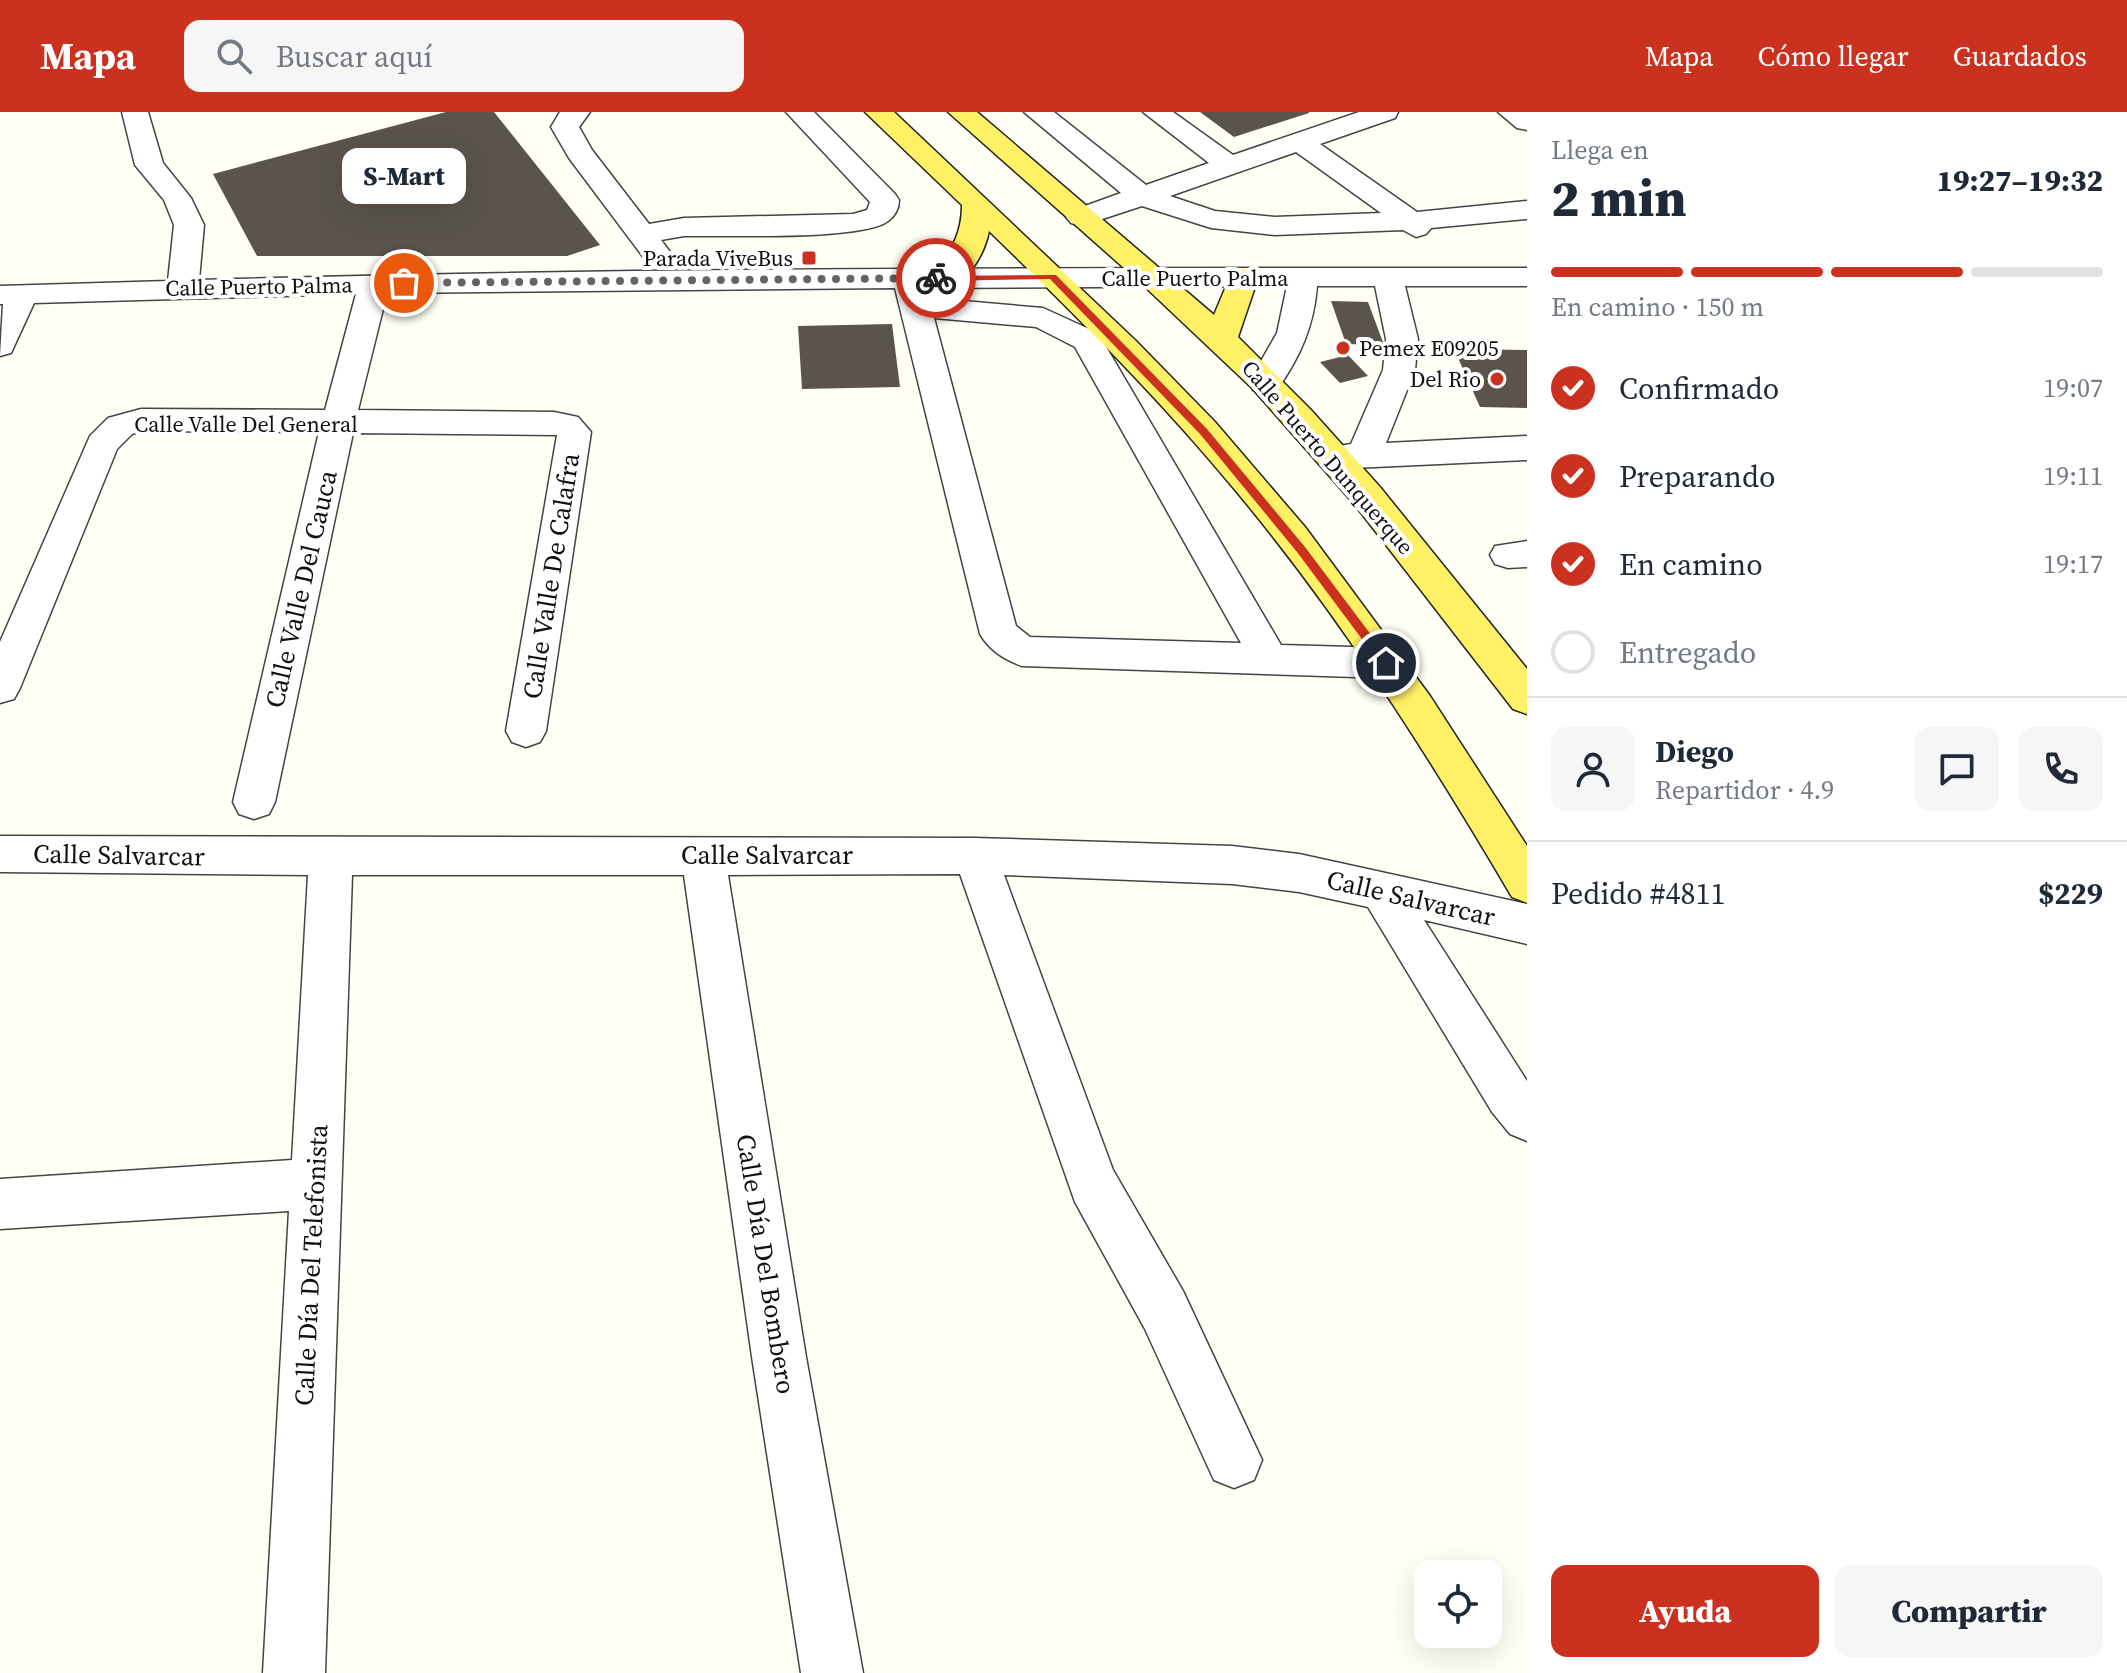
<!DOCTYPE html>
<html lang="es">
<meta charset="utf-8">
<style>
body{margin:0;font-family:"Source Serif 4",serif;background:#f6f6f7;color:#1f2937;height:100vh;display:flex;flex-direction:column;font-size:30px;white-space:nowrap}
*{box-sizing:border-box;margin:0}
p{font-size:26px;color:#747a83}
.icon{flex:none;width:44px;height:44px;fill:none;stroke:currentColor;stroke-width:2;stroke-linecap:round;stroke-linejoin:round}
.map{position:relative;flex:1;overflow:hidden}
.sheet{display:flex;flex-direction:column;background:#fff;width:600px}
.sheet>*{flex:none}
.tools{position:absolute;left:1414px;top:1448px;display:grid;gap:16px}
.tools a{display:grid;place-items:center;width:88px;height:88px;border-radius:16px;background:#fff;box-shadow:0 8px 32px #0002;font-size:40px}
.pin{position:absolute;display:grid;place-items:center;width:68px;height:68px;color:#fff;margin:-34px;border:4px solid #fff;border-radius:50%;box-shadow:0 2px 8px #0007}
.courier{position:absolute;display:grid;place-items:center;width:80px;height:80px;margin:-40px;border:6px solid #cb311f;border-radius:50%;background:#fff;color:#222;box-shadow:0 2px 10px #0007}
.bubble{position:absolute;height:56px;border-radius:16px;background:#fff;box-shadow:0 8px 32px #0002;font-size:26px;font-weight:800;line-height:56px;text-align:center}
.head em{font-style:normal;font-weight:800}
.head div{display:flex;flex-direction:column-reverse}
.head{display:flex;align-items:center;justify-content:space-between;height:136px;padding:0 24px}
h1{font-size:52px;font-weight:800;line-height:60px}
.bar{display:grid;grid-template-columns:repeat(4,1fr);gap:12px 8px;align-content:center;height:96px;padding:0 24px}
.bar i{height:10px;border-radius:6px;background:#e0e1e3}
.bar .selected{background:#cb311f}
.bar p{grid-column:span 4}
.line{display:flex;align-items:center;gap:20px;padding:0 24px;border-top:2px solid #e0e1e3}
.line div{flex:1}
.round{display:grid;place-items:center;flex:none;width:84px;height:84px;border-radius:16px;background:#f6f6f7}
ol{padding:0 24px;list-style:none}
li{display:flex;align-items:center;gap:24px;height:88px}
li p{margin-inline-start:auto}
li .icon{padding:8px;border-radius:50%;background:#cb311f;color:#fff;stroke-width:4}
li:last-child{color:#747a83}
li i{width:44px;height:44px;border:4px solid #e0e1e3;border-radius:50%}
.action{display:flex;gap:16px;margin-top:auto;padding:16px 24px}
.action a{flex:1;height:92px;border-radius:16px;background:#cb311f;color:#fff;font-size:32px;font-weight:800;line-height:92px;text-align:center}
.action a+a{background:#f6f6f7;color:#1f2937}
header{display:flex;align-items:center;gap:48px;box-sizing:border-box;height:112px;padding:0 40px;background:#cb311f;color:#fff}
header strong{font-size:38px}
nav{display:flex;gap:44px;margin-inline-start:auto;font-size:28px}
.search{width:560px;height:72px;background:#f6f6f7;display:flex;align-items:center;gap:20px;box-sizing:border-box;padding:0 28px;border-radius:16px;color:#747a83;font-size:30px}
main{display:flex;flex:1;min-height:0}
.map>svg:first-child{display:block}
.building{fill:#5a544c}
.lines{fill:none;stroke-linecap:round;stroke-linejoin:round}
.minor-casing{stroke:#444;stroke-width:3}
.major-casing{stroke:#222;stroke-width:3}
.minor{fill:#fff;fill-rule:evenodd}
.major{fill:#fff165;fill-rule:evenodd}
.route{fill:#cb311f}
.done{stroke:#646461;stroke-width:8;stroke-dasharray:0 14.4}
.poi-dot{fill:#cb311f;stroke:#fff;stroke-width:3}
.labels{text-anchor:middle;stroke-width:8;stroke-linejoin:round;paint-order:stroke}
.far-poi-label{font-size:22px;fill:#111;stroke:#fff;text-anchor:end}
.far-street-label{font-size:22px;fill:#111;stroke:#fff}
.street-label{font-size:26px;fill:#111;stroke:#fff}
</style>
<header>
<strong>Mapa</strong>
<div class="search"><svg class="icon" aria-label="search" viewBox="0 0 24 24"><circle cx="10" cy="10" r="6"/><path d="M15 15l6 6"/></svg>Buscar aquí</div>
<nav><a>Mapa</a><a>Cómo llegar</a><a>Guardados</a></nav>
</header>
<main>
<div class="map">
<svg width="1527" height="1561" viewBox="0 0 1527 1561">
<rect width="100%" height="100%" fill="#fffff5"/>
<path class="building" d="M446,0H494L600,133L567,144H257L213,62Z
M1200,0H1309V1L1234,25Z
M1331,189L1368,190L1384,233L1346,232Z
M892,212L900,275L802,277L798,214Z
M1454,237L1527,238V296L1480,295Z
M1348,243L1368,264L1340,271L1320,250Z"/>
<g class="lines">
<defs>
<path id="minor" d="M122,0H148L163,51L191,86L204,113L199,168C642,155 1084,156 1527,156V174H1405L1418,227L1415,258L1386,331L1527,324V348L1332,357L1320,353L1315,345L1320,337L1351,332L1383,258L1386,227L1375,174H1317C1314,214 1300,245 1277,278L1265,281L1253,278L1249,270L1277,221L1287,174L926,176L929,186L1043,196L1098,221L1281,533L1386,536L1400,540L1405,551L1400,562L1386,566L1022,554C1005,548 989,538 980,522L895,176L387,181L358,298L554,300L578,305L591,320L546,619L540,630L526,635L512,630L506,619L557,323L353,321L275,690L269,702L254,707L239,702L233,690L319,320L142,319L132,322L117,337L20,576L14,587L0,591V530L90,324L108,306L141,297L325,298L356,182L34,191L11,241L0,244L3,192H0V174L168,169L174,113L164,88L135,53ZM934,206L1036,215L1075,235L1241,531L1030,525L1016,514Z
M560,0H590L579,15L592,38L649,112L684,106L853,102L867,98L870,90L786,0H814L895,82L899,88C899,96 895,104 888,109C862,129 723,123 684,124L661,128L673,144L669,150L658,153L647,150L569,46L551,15Z
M1024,0H1054L1146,73L1209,51L1143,0H1173L1233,43L1359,0H1398L1395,6L1320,32L1417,100L1527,89V107L1431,116L1426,122L1416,125L1403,118L1275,123L1211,116L1142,94L1081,114L1071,111L1066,105L1071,99L1121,81ZM1296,40L1381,101L1275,105L1215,99L1170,84Z
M1498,0H1527V18L1517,16Z
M1527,429V455L1508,456L1495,452L1490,443L1495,434Z
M0,724L975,726L1232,734L1299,742L1527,792V832L1424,808L1527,969V1029L1510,1022L1492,1000L1368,795L1299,780L1232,772L1004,763L1113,1058L1183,1179L1262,1348L1254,1368L1234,1376L1214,1368L1145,1217L1075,1090L960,762L728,763L806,1245L863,1561H801L752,1245L684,763H352L325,1561H263L289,1099L0,1117V1067L292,1048L308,763L0,760Z"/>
<path id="major" d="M865,0H894L1136,229L1215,310L1305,415L1430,584L1527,734V791L1512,785C1429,644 1341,505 1236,379C1160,287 1075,202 989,119C984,144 964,180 936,172L932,166C949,140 962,125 962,93Z
M948,0H977L1214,203L1232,160L1243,157L1254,160L1258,166L1238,225L1311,298L1380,375L1527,557V602L1513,597L1355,393L1252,276L1142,172Z"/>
</defs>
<use href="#minor" class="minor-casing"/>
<use href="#major" class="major-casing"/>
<use href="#minor" class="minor"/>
<use href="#major" class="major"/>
</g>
<path class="route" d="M1056,163L1207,317L1305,435L1390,548V554H1382L1297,440L1200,322L1050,167L936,169L931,166L936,164Z"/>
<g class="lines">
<path class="done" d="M404,171L936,166"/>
</g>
<g class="poi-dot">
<rect x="801" y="138" width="16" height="16" rx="4"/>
<circle cx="1343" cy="236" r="8"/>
<circle cx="1497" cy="267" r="8"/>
</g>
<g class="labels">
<g class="far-poi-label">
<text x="793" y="154">Parada ViveBus</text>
<text x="1359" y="244" text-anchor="start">Pemex E09205</text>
<text x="1481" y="275">Del Rio</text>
</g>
<g class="far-street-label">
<text x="1195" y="174">Calle Puerto Palma</text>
<text transform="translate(259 174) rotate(-1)" y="8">Calle Puerto Palma</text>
<text x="246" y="320">Calle Valle Del General</text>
<text transform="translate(1328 345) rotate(49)" y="8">Calle Puerto Dunquerque</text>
</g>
<g class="street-label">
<text transform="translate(551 464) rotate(-81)" y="9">Calle Valle De Calafra</text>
<text transform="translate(301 477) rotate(-77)" y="9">Calle Valle Del Cauca</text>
<text transform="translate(119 743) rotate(1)" y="9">Calle Salvarcar</text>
<text x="767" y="752">Calle Salvarcar</text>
<text transform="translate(1411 786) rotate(13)" y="9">Calle Salvarcar</text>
<text transform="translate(766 1152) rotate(81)" y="9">Calle Día Del Bombero</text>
<text transform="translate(311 1153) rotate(-87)" y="9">Calle Día Del Telefonista</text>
</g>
</g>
</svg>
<div class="tools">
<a><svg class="icon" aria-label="locate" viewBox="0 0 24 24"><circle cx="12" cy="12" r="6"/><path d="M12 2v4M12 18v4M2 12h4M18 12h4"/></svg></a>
</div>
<div class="pin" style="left:404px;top:171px;background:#ea580c"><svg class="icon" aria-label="bag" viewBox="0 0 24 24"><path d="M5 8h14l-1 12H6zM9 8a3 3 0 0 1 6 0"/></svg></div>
<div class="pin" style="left:1386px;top:551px;background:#1f2937"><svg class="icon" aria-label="home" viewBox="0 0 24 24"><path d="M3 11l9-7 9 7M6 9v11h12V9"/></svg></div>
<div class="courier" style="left:936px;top:166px"><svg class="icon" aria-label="bike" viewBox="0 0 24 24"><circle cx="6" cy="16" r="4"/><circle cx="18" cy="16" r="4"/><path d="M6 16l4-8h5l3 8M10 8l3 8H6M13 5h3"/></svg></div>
<div class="bubble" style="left:342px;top:36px;width:124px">S-Mart</div>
</div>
<section class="sheet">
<div class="head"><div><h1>2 min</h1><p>Llega en</p></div><em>19:27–19:32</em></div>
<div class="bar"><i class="selected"></i><i class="selected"></i><i class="selected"></i><i></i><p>En camino · 150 m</p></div>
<ol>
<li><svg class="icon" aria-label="check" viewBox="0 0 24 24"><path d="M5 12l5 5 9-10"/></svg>Confirmado<p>19:07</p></li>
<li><svg class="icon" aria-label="check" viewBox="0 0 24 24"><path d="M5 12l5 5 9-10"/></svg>Preparando<p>19:11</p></li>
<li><svg class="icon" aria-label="check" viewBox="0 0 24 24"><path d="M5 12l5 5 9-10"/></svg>En camino<p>19:17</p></li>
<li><i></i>Entregado</li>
</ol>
<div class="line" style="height:144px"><a class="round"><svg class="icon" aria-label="person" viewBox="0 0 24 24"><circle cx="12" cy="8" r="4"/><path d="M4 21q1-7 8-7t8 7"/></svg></a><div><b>Diego</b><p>Repartidor · 4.9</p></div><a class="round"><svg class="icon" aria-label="chat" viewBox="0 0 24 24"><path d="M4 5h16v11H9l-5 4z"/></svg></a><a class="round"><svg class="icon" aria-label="phone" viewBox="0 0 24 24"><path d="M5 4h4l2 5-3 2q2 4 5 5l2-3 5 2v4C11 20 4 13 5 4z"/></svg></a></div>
<div class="line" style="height:104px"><div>Pedido #4811</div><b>$229</b></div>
<div class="action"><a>Ayuda</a><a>Compartir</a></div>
</section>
</main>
